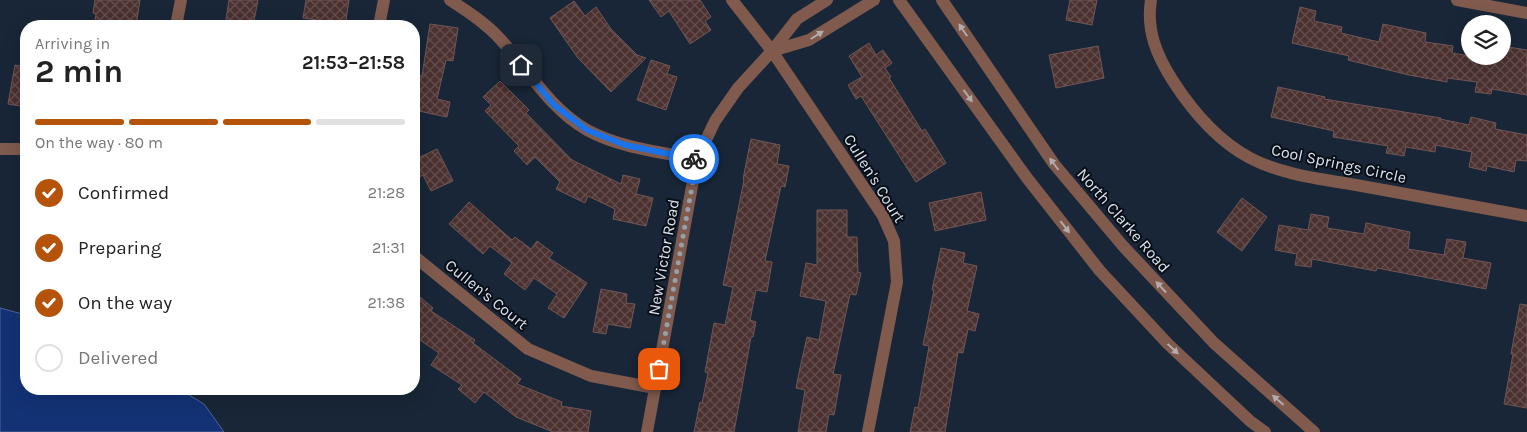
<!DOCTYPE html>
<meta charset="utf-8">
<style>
body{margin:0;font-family:Karla,sans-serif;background:#f6f6f6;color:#222;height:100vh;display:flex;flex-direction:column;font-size:19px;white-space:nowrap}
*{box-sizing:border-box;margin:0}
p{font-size:16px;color:#767676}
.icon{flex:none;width:28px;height:28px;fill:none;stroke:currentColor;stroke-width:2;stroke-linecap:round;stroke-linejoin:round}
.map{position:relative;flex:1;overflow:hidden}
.side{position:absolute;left:20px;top:20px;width:400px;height:375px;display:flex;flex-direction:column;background:#fff;border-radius:20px;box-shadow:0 5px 20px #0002}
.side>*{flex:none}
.tools{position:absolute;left:1461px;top:15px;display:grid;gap:10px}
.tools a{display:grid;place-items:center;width:50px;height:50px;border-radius:50%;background:#fff;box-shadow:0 5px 20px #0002;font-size:25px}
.pin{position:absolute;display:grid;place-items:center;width:42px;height:42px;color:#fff;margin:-21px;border-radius:10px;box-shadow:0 2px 8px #0006}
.courier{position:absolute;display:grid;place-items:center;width:50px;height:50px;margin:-25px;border:4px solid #1a73e8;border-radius:50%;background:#fff;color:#222;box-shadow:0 1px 6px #0007}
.summary em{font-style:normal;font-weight:700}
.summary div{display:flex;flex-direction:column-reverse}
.summary{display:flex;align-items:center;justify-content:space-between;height:85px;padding:0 15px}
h1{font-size:32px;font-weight:700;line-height:38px}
.bar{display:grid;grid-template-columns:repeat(4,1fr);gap:8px 5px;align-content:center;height:60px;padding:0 15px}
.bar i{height:6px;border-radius:4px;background:#e0e0e0}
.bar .selected{background:#b45309}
.bar p{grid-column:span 4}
ol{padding:0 15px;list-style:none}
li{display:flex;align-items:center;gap:15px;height:55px}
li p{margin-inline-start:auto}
li .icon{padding:5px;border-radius:50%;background:#b45309;color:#fff;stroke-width:4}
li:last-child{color:#767676}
li i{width:28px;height:28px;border:2px solid #e0e0e0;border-radius:50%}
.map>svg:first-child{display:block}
.water{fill:#133275;stroke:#4e6699}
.building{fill:url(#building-cross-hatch);stroke:#725655}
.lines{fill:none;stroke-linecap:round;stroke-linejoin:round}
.minor{stroke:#7f5a4d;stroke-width:12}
.oneway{fill:#b4abad}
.done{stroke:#95a0ad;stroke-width:5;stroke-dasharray:0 9}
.route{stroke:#1a73e8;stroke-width:6}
.labels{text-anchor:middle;stroke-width:4;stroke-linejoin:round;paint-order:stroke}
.street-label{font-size:16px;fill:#d8e1ed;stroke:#090e16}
</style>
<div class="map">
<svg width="1527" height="432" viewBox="0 0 1527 432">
<defs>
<pattern id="building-cross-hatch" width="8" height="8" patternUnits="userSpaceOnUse" patternTransform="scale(1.25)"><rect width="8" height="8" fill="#4b3130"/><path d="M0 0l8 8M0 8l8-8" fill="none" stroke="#644f4e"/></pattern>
</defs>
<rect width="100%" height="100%" fill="#182637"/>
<path class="water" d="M0,308L26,315V389H179L204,404L224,432H0Z"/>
<path class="building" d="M95,0H140L136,26H94L96,14L93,13Z
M229,0H258L253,26H225Z
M306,0H349L345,26H316L317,20L303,18Z
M649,0H700L711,17L705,21L711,30L690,44L669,11L661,17Z
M1070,0H1097L1092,25L1066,20Z
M574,1L585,16L596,7L611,29L637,55L646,58L611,92L578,58L550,18Z
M1300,7L1316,11L1314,21L1342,27L1341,33L1379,42L1383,24L1426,33L1425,42L1453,46L1452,53L1470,56L1489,59V56H1502V46L1527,50V95L1492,89L1491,94L1475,92L1477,82L1447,78V82L1409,75L1348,60L1349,56L1292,43Z
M430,24L458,28L453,61L446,60L437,99L450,102L447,117L414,110V75L422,76Z
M869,43L876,55L883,50L892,63L885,68L891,77L889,78L922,131L925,129L946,163L916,182L861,96L856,99L848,85L862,77L849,56Z
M1098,46L1104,78L1056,88L1049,55Z
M651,60L670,66L667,74L677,77L666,110L637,100Z
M15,65L26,67V107L8,104Z
M500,81L529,110L526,113L572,160L621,184L623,175L640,179L636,194L653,198L646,226L613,219L615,209L588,196L585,203L556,189L560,182L535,157L527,165L514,151L519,146L485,111L491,105L483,97Z
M1278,87L1325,97L1324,99L1441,118L1440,119L1469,125L1471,117L1496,123L1495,129L1527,135V161L1516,160L1514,172L1487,166L1486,171L1469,167L1472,152L1436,145L1435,152L1406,147L1404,156L1386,153L1388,146L1333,137L1334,131L1271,117Z
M751,139L780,145L777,164L789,166L785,187L781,186L765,261L772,262L767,292L756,290L750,320L756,322L753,337H751L734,432H694L700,402L702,403L708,373L705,372L714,323L725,325L733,287L723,285L744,180L743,179Z
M437,149L453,181L431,191L423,175L414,180V160Z
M981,192L986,220L935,231L929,203Z
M1242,198L1267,217L1242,251L1217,232Z
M469,202L512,240L515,237L531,249L537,241L553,253L549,258L587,283L564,318L548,308L557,294L534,278L525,290L504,274L512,263L490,246L483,254L449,224Z
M817,210H847V237H857L858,272L861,273L856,295L850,294L833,374L841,375L834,415L829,414L826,432H798L805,390L796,388L800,368L807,337L819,340L826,301L800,296L806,263L817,265Z
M1311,214L1329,217L1327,228L1364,234L1366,223L1410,232L1408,249L1444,255L1447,239L1466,242L1463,258L1491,263L1486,289L1377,268L1376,271L1312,259L1311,267L1295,265L1297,254L1275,250L1279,225L1308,230Z
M941,248L965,253L963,263L977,266L967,311L979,314L975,331L968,329L963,353L958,352L945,432H910L915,407L918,408L929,346L923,345L934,290H932Z
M601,289L627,294L626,303L635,304L630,328L608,324L606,334L593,332Z
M414,292L433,308L431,311L475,340L473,343L521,379L517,384L562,402L561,406L591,411L588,432H553L516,417L484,392L475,403L458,389L462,385L431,365L439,353L414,336Z
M1520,304L1527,305V408L1504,404L1513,354H1511Z"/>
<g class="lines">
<path class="minor" d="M450,0C467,11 487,24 501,40C528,70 550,109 587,130C620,148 660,152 697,159
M732,0L772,51L883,216L894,241L897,282L868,432
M899,0L1027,178L1100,271L1168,344L1250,421L1265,432
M942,0L1054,164L1123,246L1214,343L1314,432
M1151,0C1146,31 1157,56 1173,81C1193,112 1218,141 1250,158C1282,175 1321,179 1356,185C1413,195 1470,206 1527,216
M1457,0L1527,13
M176,26L181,0
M379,26L384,0
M772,51L809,40L874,0
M0,149H26
M414,256L528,349L591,376L655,388
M647,432L697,159L715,121L738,88L772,51L797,19L827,0"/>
</g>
<defs><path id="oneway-solid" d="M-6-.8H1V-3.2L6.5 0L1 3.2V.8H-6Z" transform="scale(1.25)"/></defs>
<g class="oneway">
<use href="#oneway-solid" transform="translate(963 30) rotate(-124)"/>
<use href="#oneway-solid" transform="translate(817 35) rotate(-32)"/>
<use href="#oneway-solid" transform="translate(968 96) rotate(54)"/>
<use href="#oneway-solid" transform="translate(1054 164) rotate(-127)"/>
<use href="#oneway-solid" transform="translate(1065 227) rotate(52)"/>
<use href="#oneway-solid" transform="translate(1161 287) rotate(-133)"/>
<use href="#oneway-solid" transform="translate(1173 349) rotate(43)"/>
<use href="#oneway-solid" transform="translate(1278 400) rotate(-139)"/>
</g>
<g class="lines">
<path class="done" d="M659,369L697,159H694"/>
<path class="route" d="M521,65L554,105L587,130L625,145L694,159"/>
</g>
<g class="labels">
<g class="street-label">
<text transform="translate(1339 163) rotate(12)" y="6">Cool Springs Circle</text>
<text transform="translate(875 178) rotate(58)" y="6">Cullen's Court</text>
<text transform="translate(1124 220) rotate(49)" y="6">North Clarke Road</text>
<text transform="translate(663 257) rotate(-80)" y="6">New Victor Road</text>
<text transform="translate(487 294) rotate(39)" y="6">Cullen's Court</text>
</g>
</g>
</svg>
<div class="tools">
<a><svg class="icon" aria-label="layers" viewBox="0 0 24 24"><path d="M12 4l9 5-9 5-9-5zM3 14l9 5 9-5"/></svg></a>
</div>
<div class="pin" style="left:659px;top:369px;background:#ea580c"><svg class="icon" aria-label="bag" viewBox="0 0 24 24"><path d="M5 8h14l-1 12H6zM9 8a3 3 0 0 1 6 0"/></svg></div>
<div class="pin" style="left:521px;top:65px;background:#1f2937"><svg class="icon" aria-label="home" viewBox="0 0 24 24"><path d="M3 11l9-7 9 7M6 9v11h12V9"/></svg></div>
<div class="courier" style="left:694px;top:159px"><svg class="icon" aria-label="bike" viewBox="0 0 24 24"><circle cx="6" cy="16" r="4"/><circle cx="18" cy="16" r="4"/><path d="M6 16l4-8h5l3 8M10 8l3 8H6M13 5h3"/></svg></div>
<section class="side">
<div class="summary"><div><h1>2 min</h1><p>Arriving in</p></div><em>21:53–21:58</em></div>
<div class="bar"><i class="selected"></i><i class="selected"></i><i class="selected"></i><i></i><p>On the way · 80 m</p></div>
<ol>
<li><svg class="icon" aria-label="check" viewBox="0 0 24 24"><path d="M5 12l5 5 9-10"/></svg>Confirmed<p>21:28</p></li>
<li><svg class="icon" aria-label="check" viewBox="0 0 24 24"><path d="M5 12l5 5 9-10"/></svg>Preparing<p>21:31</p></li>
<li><svg class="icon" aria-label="check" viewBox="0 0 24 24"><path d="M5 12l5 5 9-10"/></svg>On the way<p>21:38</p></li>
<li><i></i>Delivered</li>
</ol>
</section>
</div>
